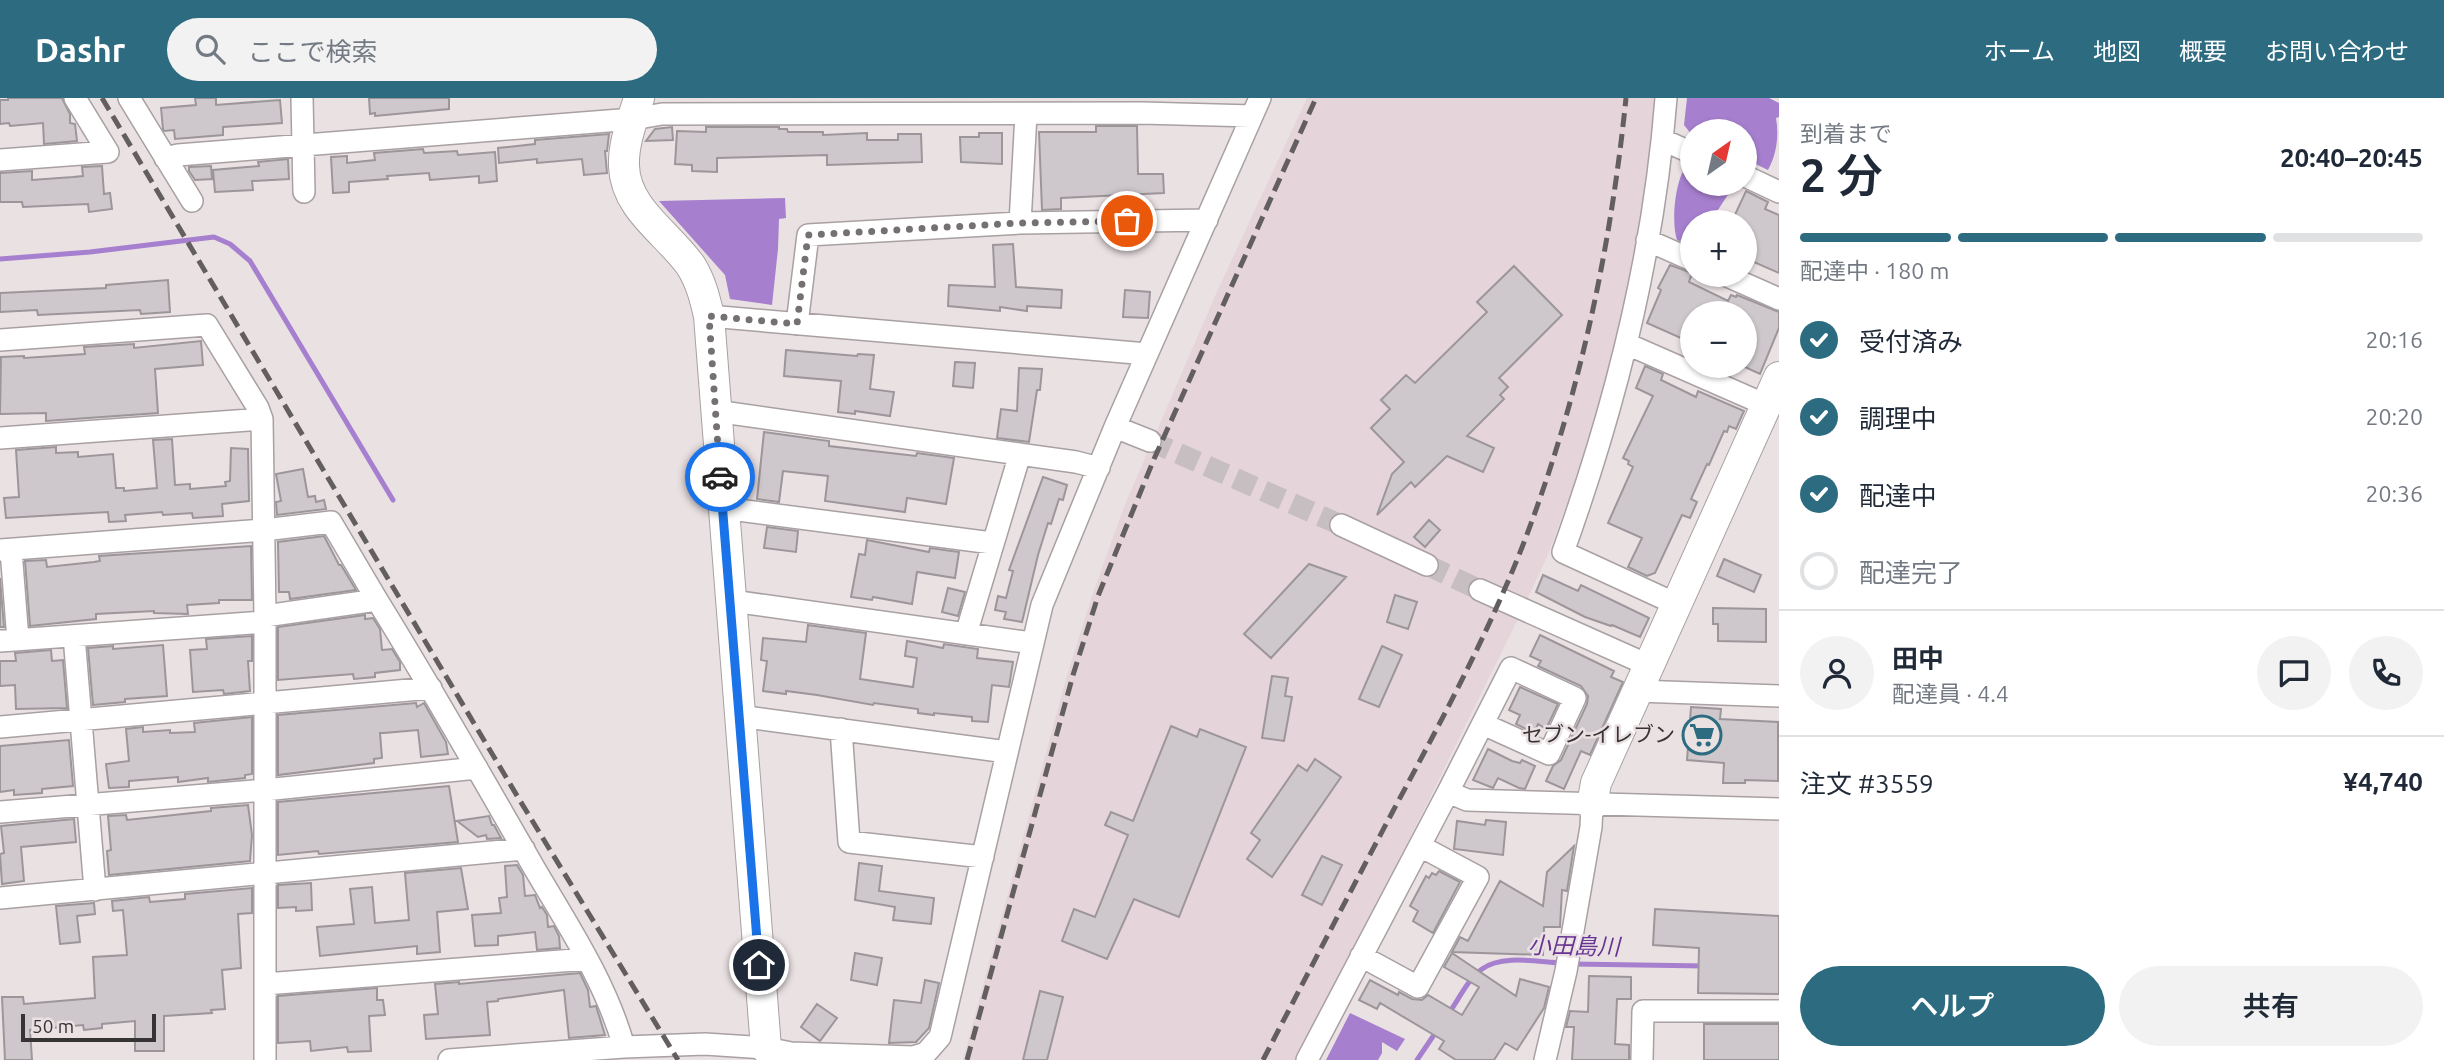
<!DOCTYPE html>
<html lang="ja">
<meta charset="utf-8">
<style>
body{margin:0;font-family:Ubuntu,"Noto Sans JP",sans-serif;background:#f2f2f3;color:#1f2937;height:100vh;display:flex;flex-direction:column;font-size:26px;white-space:nowrap}
*{box-sizing:border-box;margin:0}
p{font-size:23px;color:#747a83}
.icon{flex:none;width:38px;height:38px;fill:none;stroke:currentColor;stroke-width:2;stroke-linecap:round;stroke-linejoin:round}
.map{position:relative;flex:1;overflow:hidden}
.details{display:flex;flex-direction:column;background:#fff;width:665px}
.details>*{flex:none}
.needle{width:46px;rotate:34deg}
.controls{position:absolute;left:1680px;top:21px;display:grid;gap:14px}
.controls a{display:grid;place-items:center;width:77px;height:77px;border-radius:50%;background:#fff;box-shadow:0 2px 5px #0004;font-size:35px}
.scale{position:absolute;left:21px;bottom:18px;width:135px;box-sizing:border-box;padding-left:7px;border:4px solid #363334;border-top:0;font-size:19px;line-height:24px;white-space:nowrap;color:#363334;-webkit-text-stroke:5px #eae1e3;paint-order:stroke}
.pin{position:absolute;display:grid;place-items:center;width:60px;height:60px;color:#fff;margin:-30px;border:4px solid #fff;border-radius:50%;box-shadow:0 2px 7px #0007}
.courier{position:absolute;display:grid;place-items:center;width:70px;height:70px;margin:-35px;border:5px solid #1a73e8;border-radius:50%;background:#fff;color:#222;box-shadow:0 2px 9px #0007}
.headline em{font-style:normal;font-weight:600}
.headline div{display:flex;flex-direction:column-reverse}
.headline{display:flex;align-items:center;justify-content:space-between;height:119px;padding:0 21px}
h1{font-size:46px;font-weight:600;line-height:52px}
.bar{display:grid;grid-template-columns:repeat(4,1fr);gap:10px 7px;align-content:center;height:84px;padding:0 21px}
.bar i{height:9px;border-radius:5px;background:#e0e1e3}
.bar .on{background:#2c6b80}
.bar p{grid-column:span 4}
.line{display:flex;align-items:center;gap:18px;padding:0 21px;border-top:2px solid #e0e1e3}
.line div{flex:1}
.round{display:grid;place-items:center;flex:none;width:74px;height:74px;border-radius:37px;background:#f2f2f3}
ol{padding:0 21px;list-style:none}
li{display:flex;align-items:center;gap:21px;height:77px}
li p{margin-inline-start:auto}
li .icon{padding:7px;border-radius:50%;background:#2c6b80;color:#fff;stroke-width:4}
li:last-child{color:#747a83}
li i{width:38px;height:38px;border:4px solid #e0e1e3;border-radius:50%}
.cta{display:flex;gap:14px;margin-top:auto;padding:14px 21px}
.cta a{flex:1;height:80px;border-radius:42px;background:#2c6b80;color:#fff;font-size:28px;font-weight:600;line-height:80px;text-align:center}
.cta a+a{background:#f2f2f3;color:#1f2937}
header{display:flex;align-items:center;gap:42px;box-sizing:border-box;height:98px;padding:0 35px;background:#2c6b80;color:#fff}
header strong{font-size:33px}
nav{display:flex;gap:38px;margin-inline-start:auto;font-size:24px}
.search{width:490px;height:63px;background:#f2f2f3;display:flex;align-items:center;gap:18px;box-sizing:border-box;padding:0 24px;border-radius:38px;color:#747a83;font-size:26px}
main{display:flex;flex:1;min-height:0}
.map>svg:first-child{display:block}
.built{fill:#e5d4d9}
.water{fill:#a67fcf}
.lines{fill:none;stroke-linecap:round;stroke-linejoin:round}
.stream{stroke:#a67fcf;stroke-width:5}
.building{fill:#cec8cd;stroke:#9c969b;stroke-width:2}
.street-tunnel{stroke:#c6bec0;stroke-width:21;stroke-dasharray:21 10;stroke-linecap:butt}
.street-casing{stroke:#a8a0a2;stroke-width:24}
.secondary-casing{stroke:#a8a0a2;stroke-width:32}
.street{stroke:#fff;stroke-width:21}
.secondary{stroke:#fff;stroke-width:30}
.rail{stroke:#635e5f;stroke-width:5;stroke-dasharray:14 7;stroke-linecap:butt}
.done{stroke:#757071;stroke-width:7;stroke-dasharray:0 12.6}
.route{stroke:#1a73e8;stroke-width:9}
.labels{text-anchor:middle;stroke-width:5;stroke-linejoin:round;paint-order:stroke}
.poi-label{font-size:21px;fill:#363334;stroke:#eae1e3;text-anchor:end}
.water-label{font-size:23px;font-style:italic;fill:#673493;stroke:#eae1e3}
</style>
<header>
<strong>Dashr</strong>
<div class="search"><svg class="icon" aria-label="search" viewBox="0 0 24 24"><circle cx="10" cy="10" r="6"/><path d="M15 15l6 6"/></svg>ここで検索</div>
<nav><a>ホーム</a><a>地図</a><a>概要</a><a>お問い合わせ</a></nav>
</header>
<main>
<div class="map">
<svg width="1779" height="962" viewBox="0 0 1779 962">
<rect width="100%" height="100%" fill="#eae1e3"/>
<path class="built" d="M1307,0H1654L1647,83L1620,227L1598,310L1573,389L1547,459L1515,527L1377,807L1297,962H963L1066,581L1092,498L1124,409L1215,198Z"/>
<path class="water" d="M1687,0H1769L1779,5V19L1776,20C1779,37 1777,56 1768,72L1745,61V33H1692V37L1684,27Z
M1687,67L1692,70V86H1726L1733,89L1710,124H1692V148L1677,142C1671,124 1675,81 1687,67Z
M785,100L786,120L779,121L778,151L772,207L730,201L725,177L659,103Z
M1350,915L1405,941L1397,953L1382,944V955L1378,962H1326Z"/>
<g class="lines">
<path class="stream" d="M0,161L90,154L214,139L230,146L250,163L393,402
M1572,866L1706,868
M1449,915C1459,901 1468,881 1482,871C1502,856 1538,864 1562,865
M1417,962L1438,931"/>
</g>
<path class="building" d="M8,0H62L70,16V25L75,26L77,43L44,46L43,25L10,28L9,25L0,26V2H8Z
M195,0H216V7L280,2L282,25L223,29V37L175,41L174,32L164,33L163,31L161,10L196,7Z
M369,0H449V11L375,18V15L370,16Z
M1096,28H1137L1138,76H1163L1164,95L1061,100V111L1042,112L1039,34H1096Z
M672,29L673,42L646,43L655,31Z
M706,29H779V31H787L788,34H823V37L867,35V42H898V36H921L922,64L827,67V57L717,60V74L692,73V67L675,66L677,33L706,34Z
M979,35H1002V66L961,64L960,39H979Z
M609,36L607,53H605L607,75L584,77L582,61L537,65V61L499,65L498,50L535,46V42Z
M423,51L424,55L457,53L458,57L495,54L497,83L479,85V78L430,82L429,75L387,78L388,81L349,84V94L333,95L331,59L347,58V65L375,62L374,55Z
M288,61L289,81L252,83L253,92L215,94L213,72L259,68L258,64Z
M102,68L104,96L110,95L112,111L89,114L88,106L23,109L22,104H0V75L32,73V82L73,79L83,78L82,69Z
M211,68L212,81L195,82L189,73V69Z
M1746,93L1768,104L1765,111L1779,117V175L1747,161L1752,151L1745,148V124L1733,121Z
M1013,146L1016,189L1062,192L1061,210L1027,208V213L1000,209V213L948,208L949,187L995,189L993,147Z
M1670,167L1692,175L1689,184L1728,203L1731,197L1736,199L1737,197L1779,214V230L1760,276L1745,269V215H1692V245L1647,225L1661,192L1658,190Z
M1514,168L1562,217L1499,280L1508,289L1500,297L1504,301L1467,338L1494,350L1483,374L1447,358L1415,389L1411,384L1377,417L1392,376L1404,364L1371,330L1390,311L1381,302L1406,277L1415,285L1487,214L1477,204Z
M168,182L170,214L141,216L140,212L38,217L37,212L0,214V195L106,190V187Z
M1125,192L1150,194L1148,220L1123,219Z
M201,243L203,267L155,271L158,315L46,323V315L0,316L1,259L24,258V260L85,256L84,249L134,246V250Z
M786,252L857,258L858,256L874,257L870,291L894,294L890,318L855,313V316L838,314L841,283L784,278Z
M955,264L975,265L973,290L953,288Z
M1645,268L1663,276L1661,282L1696,299L1698,293L1744,313L1736,331L1729,328L1727,334L1724,333L1709,367L1707,366L1691,401L1697,404L1690,420L1682,417L1655,475L1647,478L1628,469L1642,440L1608,425L1633,369L1628,366L1629,363L1623,360L1653,298L1636,290Z
M1019,270L1042,271L1040,292H1037L1029,344L997,340L1001,311L1017,313Z
M764,334L829,343V348L916,358L917,355L954,360L946,406L907,400L905,414L825,403L828,378L783,373L779,404L757,401Z
M172,341L175,387L190,386V391L226,388L225,384L230,383L231,350L248,351L249,403L222,406L223,418L193,420L192,415L163,417L162,414L125,417L126,423L109,424L108,414L6,420L4,400L19,399L16,352L56,349V355L78,354V359L113,356L116,390H124V393L157,390L153,342Z
M303,371L308,399L315,398L316,404L324,402L326,411L277,417L276,404L281,403L276,376Z
M1043,379L1067,387L1063,402L1059,401L1051,426L1048,425L1038,457L1022,524L1004,521L1006,514L995,512L998,498L1006,500L1013,473L1009,472Z
M1429,422L1440,432L1425,449L1414,439Z
M767,429L798,433L796,454L764,450Z
M324,438L339,467H341L356,492L290,501L289,494H279L278,444Z
M867,442L929,454L930,450L959,454L955,480L917,474L912,506L873,499L872,502L851,499L859,456L865,457Z
M251,448L252,502H219V505L187,507L188,516L154,515V513L96,516V521L30,528L25,463L46,462L47,469L94,464L100,463L99,458Z
M1724,461L1761,477L1754,494L1717,478Z
M1309,466L1346,479L1271,560L1244,536Z
M1543,477L1578,493L1581,487L1649,520L1640,539L1612,527L1611,528L1585,519L1536,494Z
M0,480L4,529H0Z
M948,490L965,494L958,518L942,514Z
M1395,497L1417,504L1408,531L1387,524Z
M1713,510L1766,511V544L1718,543V526H1713Z
M365,517V521L373,520L380,531L382,552L392,551L400,564V572L375,575V579L354,581L353,576L278,582V529Z
M808,527L866,535L860,581L913,589L917,560L905,558L907,543L943,550L944,546L978,551L977,560L1013,564L1009,589L992,587L988,624L972,623V619L934,615V617L918,615V611L874,605L873,607L817,597L786,593V596L763,593L767,563L761,562L763,540L806,544Z
M1540,537L1614,573L1611,579L1623,584L1590,657L1581,653L1564,691L1546,683L1553,668L1561,662L1587,606L1588,598L1581,588L1538,568L1541,563L1530,558Z
M252,538V563H248L250,593L224,596L223,592L193,594L190,552L207,551L206,541Z
M163,547L167,598L125,601V604L93,607L88,550L113,548V551Z
M1382,548L1402,557L1379,609L1359,601Z
M51,552L52,563L63,562L67,610L16,611L15,587L0,588V563H16L15,555Z
M1272,578L1288,580L1285,598L1292,599L1284,643L1262,640Z
M1520,589L1558,606L1546,631L1538,626L1534,635L1516,626L1520,617L1509,612Z
M416,605L417,609L424,605L446,644L448,656L421,659L418,632L384,635H380L382,660L374,661V665L278,677V617Z
M1691,609L1721,611L1720,621L1778,624V683L1745,682V685H1723L1724,665L1687,662Z
M252,619V676L245,677V680L208,684V680L178,684V679L129,683V689L109,690L106,666L129,663L126,631L143,629V634L170,632V635L195,634L194,625Z
M1171,628L1197,639L1200,631L1246,649L1179,819L1134,801L1107,861L1062,843L1074,811L1095,819L1128,737L1105,727L1111,714L1133,723Z
M69,642L73,688L42,691V695L14,697V692L0,694V648Z
M1488,651L1512,663L1520,665L1522,662L1535,668L1525,691L1519,690L1498,680L1493,690L1473,682Z
M1315,661L1341,679L1272,779L1247,761L1260,742L1251,735L1298,667L1307,673Z
M449,688L458,744L319,756L318,753L278,757V704Z
M248,707L252,737L250,763L109,777L107,753L111,752L108,718L126,717L127,722L211,713V710Z
M489,718L492,727H494L501,740L487,741L486,737L478,739L457,723Z
M74,721L76,744L21,749L24,783L2,786L0,756L4,755L1,728Z
M1486,722L1506,724L1503,757L1454,751L1457,723L1485,727Z
M1574,748L1567,793L1562,792L1560,829H1544L1543,857L1452,854L1460,839L1468,843L1500,783L1543,808L1547,774Z
M1322,758L1342,767L1322,807L1302,797Z
M859,765L882,768L879,793L934,800L931,826L893,822L895,809L855,802Z
M517,767L523,777L525,798L535,797L540,810L542,809L547,817L548,829L554,828L559,838L560,850L537,852L535,834L498,838V847L475,848L472,817L501,815L499,800L507,799L505,768Z
M461,770L468,811L437,814L440,854L417,856V848L320,858L317,829L354,826L350,791L372,789L375,825L409,822L405,775Z
M1439,773L1460,784L1433,835L1413,823L1418,813L1410,808L1426,778L1429,780L1432,775L1436,777Z
M311,785L312,812L296,813V809L278,810V787Z
M252,790V815L238,816L241,870L222,872L225,911L211,912L212,915L164,918V953H135V923L102,926V930L84,932L83,927L30,932L32,962H5L2,899H23L24,906L95,900L93,859L127,857L123,812L113,813L112,803L149,799L150,804L185,801V796Z
M94,805L95,816L77,818L80,844L60,846L56,808Z
M1655,811L1779,818V896L1698,895L1699,850L1653,847Z
M855,855L882,860L877,887L851,882Z
M1452,855L1516,898L1520,881L1549,889L1544,910L1517,952L1505,945L1494,962H1456L1439,951L1444,943L1380,905L1377,911L1359,902L1370,882L1398,897L1399,894L1412,901L1422,902L1428,897L1462,917L1479,889L1444,869Z
M580,875L588,892L590,909L596,908L605,937L569,940L564,892L498,901V903L487,904L490,937L426,941L424,917L438,916L435,886L459,884V886Z
M1589,878L1631,879V901H1617L1615,946L1629,947V962H1572L1574,929H1566L1570,913L1588,914Z
M925,882L939,885L929,930L916,944L889,945L894,902L921,905Z
M377,890V902H383L385,917L369,918L371,953L348,954L347,949L311,953L310,943L278,945V898Z
M1040,893L1063,899L1047,962H1023Z
M817,906L837,920L820,943L801,929Z
M1704,926H1779V962H1704Z"/>
<g class="lines">
<path class="street-tunnel" d="M1150,343L1341,427
M1427,467L1480,492"/>
<defs>
<path id="street" d="M129,0L192,103
M302,0L304,94
M1666,0C1654,156 1616,307 1563,454L1676,506
M1663,42L1692,55
M165,60L178,57L633,21L662,16L1142,15L1252,18
M0,62L108,54L75,0
M1745,78L1779,94
M1020,125L1026,16
M1647,142L1692,162
M1725,177L1779,201
M709,218L1147,256
M797,226L808,137L1020,125L1207,122
M0,242L207,227L258,310L262,321L265,518V962
M1627,246L1766,307
M715,313L1076,364L1099,370
M1115,329L1260,0
M0,340L262,321
M723,410L992,445
M1341,427L1427,467
M0,452L264,432L331,424L377,502
M11,452L18,542
M1480,492L1648,567
M732,503L1032,545
M265,518L377,502C431,589 482,679 533,768C567,826 606,884 624,949
M966,536L1020,356
M74,538L95,792
M0,543L265,524
M1637,593L1779,598
M739,618L1007,654
M0,629L431,590
M841,631L849,744L983,759
M1448,694L1511,570L1575,600L1549,656L1483,626
M0,714L265,692L477,670
M0,800L524,751
M1361,858L1418,889L1478,779L1420,748
M265,886L587,861
M449,962L624,949L705,946L766,950L791,955L913,959L926,955L940,939L1042,507L1115,329L1150,343
M1307,962L1448,694L1467,702L1779,711
M1545,962L1566,873L1591,729L1592,707
M1642,962L1643,913H1779"/>
<path id="secondary" d="M639,0C633,21 623,45 624,68C625,111 669,136 691,168C701,184 705,201 709,218L766,950
M1592,707L1596,685L1779,279"/>
</defs>
<use href="#street" class="street-casing"/>
<use href="#secondary" class="secondary-casing"/>
<use href="#street" class="street"/>
<use href="#secondary" class="secondary"/>
<path class="rail" d="M102,0L519,701L678,962
M967,962L1073,577L1098,498L1154,361L1316,0
M1263,962C1306,879 1349,796 1393,713C1438,629 1483,546 1519,457C1577,310 1610,157 1626,0"/>
</g>
<g class="lines">
<path class="done" d="M720,379L709,218L797,226L808,137L1020,125L1127,123"/>
<path class="route" d="M720,379L759,867"/>
</g>
<defs>
<symbol id="supermarket-ring" viewBox="-11 -11 22 22"><circle r="9.5" fill="#eae1e3" stroke="#2c6b80" stroke-width="1.5"/><path d="M-6-5.5h2.5l.6 2H6L4.5 2H-2.5L-4.4-4H-6ZM-1.5 3.2a1.3 1.3 0 1 0 .1 0ZM3 3.2a1.3 1.3 0 1 0 .1 0Z" fill="#2c6b80"/></symbol>
</defs>
<g fill-rule="evenodd">
<use href="#supermarket-ring" x="1680" y="615" width="44" height="44"/>
</g>
<g class="labels">
<g class="poi-label">
<text x="1675" y="644">セブン-イレブン</text>
</g>
<g class="water-label">
<text transform="translate(1574 848) rotate(1)" y="8">小田島川</text>
</g>
</g>
</svg>
<div class="controls">
<a><svg class="needle" viewBox="-14 -14 28 28"><path d="M0-13l5 13h-10z" fill="#e53935"/><path d="M0 13l5-13h-10z" fill="#747a83"/></svg></a>
<a>+</a>
<a>−</a>
</div>
<div class="scale">50 m</div>
<div class="pin" style="left:1127px;top:123px;background:#ea580c"><svg class="icon" aria-label="bag" viewBox="0 0 24 24"><path d="M5 8h14l-1 12H6zM9 8a3 3 0 0 1 6 0"/></svg></div>
<div class="pin" style="left:759px;top:867px;background:#1f2937"><svg class="icon" aria-label="home" viewBox="0 0 24 24"><path d="M3 11l9-7 9 7M6 9v11h12V9"/></svg></div>
<div class="courier" style="left:720px;top:379px"><svg class="icon" aria-label="car" viewBox="0 0 24 24"><path d="M5 17H2v-5l4-1 3-4h7l3 4 3 1v5h-3M9 17h6M6 11h13"/><circle cx="7" cy="17" r="2"/><circle cx="17" cy="17" r="2"/></svg></div>
</div>
<section class="details">
<div class="headline"><div><h1>2 分</h1><p>到着まで</p></div><em>20:40–20:45</em></div>
<div class="bar"><i class="on"></i><i class="on"></i><i class="on"></i><i></i><p>配達中 · 180 m</p></div>
<ol>
<li><svg class="icon" aria-label="check" viewBox="0 0 24 24"><path d="M5 12l5 5 9-10"/></svg>受付済み<p>20:16</p></li>
<li><svg class="icon" aria-label="check" viewBox="0 0 24 24"><path d="M5 12l5 5 9-10"/></svg>調理中<p>20:20</p></li>
<li><svg class="icon" aria-label="check" viewBox="0 0 24 24"><path d="M5 12l5 5 9-10"/></svg>配達中<p>20:36</p></li>
<li><i></i>配達完了</li>
</ol>
<div class="line" style="height:126px"><a class="round"><svg class="icon" aria-label="person" viewBox="0 0 24 24"><circle cx="12" cy="8" r="4"/><path d="M4 21q1-7 8-7t8 7"/></svg></a><div><b>田中</b><p>配達員 · 4.4</p></div><a class="round"><svg class="icon" aria-label="chat" viewBox="0 0 24 24"><path d="M4 5h16v11H9l-5 4z"/></svg></a><a class="round"><svg class="icon" aria-label="phone" viewBox="0 0 24 24"><path d="M5 4h4l2 5-3 2q2 4 5 5l2-3 5 2v4C11 20 4 13 5 4z"/></svg></a></div>
<div class="line" style="height:91px"><div>注文 #3559</div><b>¥4,740</b></div>
<div class="cta"><a>ヘルプ</a><a>共有</a></div>
</section>
</main>
